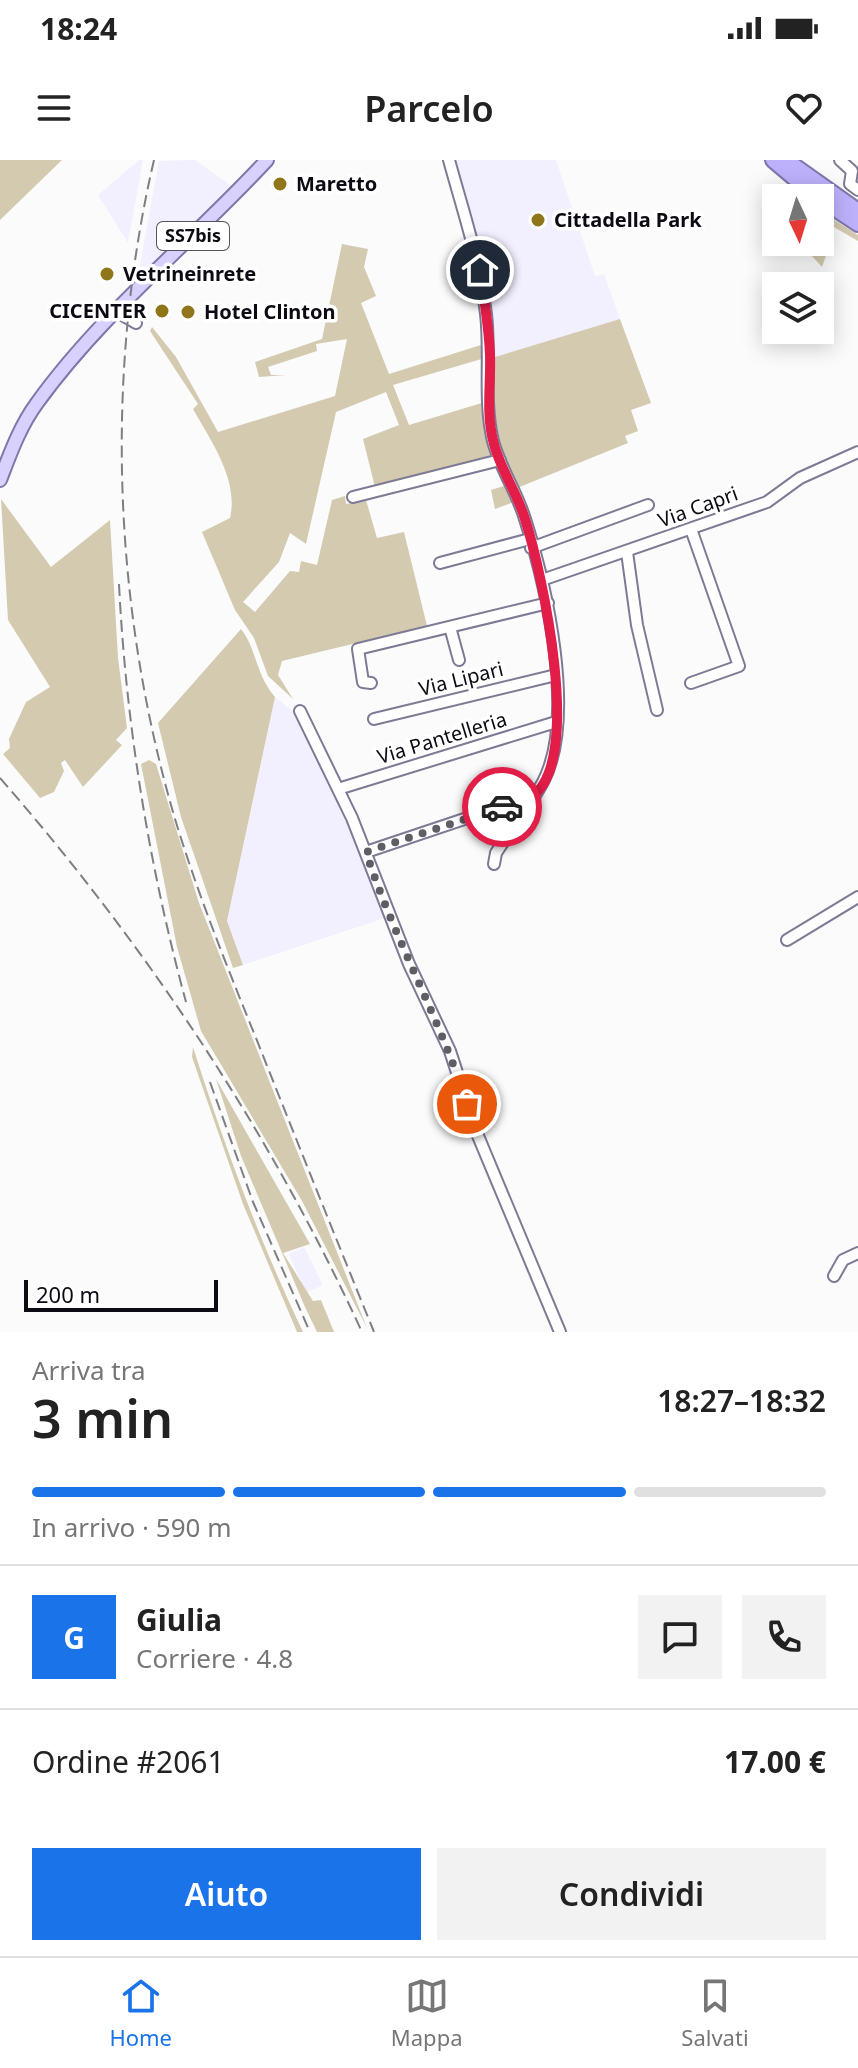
<!DOCTYPE html>
<html lang="it">
<meta charset="utf-8">
<style>
body{margin:0;font-family:"Noto Sans",sans-serif;background:#f2f2f2;color:#222;height:100vh;display:flex;flex-direction:column;font-size:30px;white-space:nowrap}
*{box-sizing:border-box;margin:0}
p{font-size:26px;color:#767676}
.icon{flex:none;width:44px;height:44px;fill:none;stroke:currentColor;stroke-width:2;stroke-linecap:round;stroke-linejoin:round}
.map{position:relative;height:1172px;overflow:hidden}
.sheet{display:flex;flex-direction:column;background:#fff;flex:1}
.sheet>*{flex:none}
.needle{width:52px;rotate:176deg}
.buttons{position:absolute;left:762px;top:24px;display:grid;gap:16px}
.buttons a{display:grid;place-items:center;width:72px;height:72px;border-radius:0px;background:#fff;box-shadow:0 4px 20px #0003;font-size:40px}
.scale{position:absolute;left:24px;bottom:20px;width:194px;box-sizing:border-box;padding-left:8px;border:4px solid #0c0a13;border-top:0;font-size:22px;line-height:28px;white-space:nowrap;color:#0c0a13;-webkit-text-stroke:6px #fff;paint-order:stroke}
.pin{position:absolute;display:grid;place-items:center;width:68px;height:68px;color:#fff;margin:-34px;border:4px solid #fff;border-radius:50%;box-shadow:0 2px 8px #0007}
.courier{position:absolute;display:grid;place-items:center;width:80px;height:80px;margin:-40px;border:6px solid #e11d48;border-radius:50%;background:#fff;color:#222;box-shadow:0 2px 10px #0007}
.head em{font-style:normal;font-weight:600}
.head div{display:flex;flex-direction:column-reverse}
.head{display:flex;align-items:center;justify-content:space-between;height:136px;padding:0 32px}
h1{font-size:52px;font-weight:600;line-height:60px}
.bar{display:grid;grid-template-columns:repeat(4,1fr);gap:12px 8px;align-content:center;height:96px;padding:0 32px}
.bar i{height:10px;border-radius:6px;background:#e0e0e0}
.bar .selected{background:#1a73e8}
.bar p{grid-column:span 4}
.line{display:flex;align-items:center;gap:20px;padding:0 32px;border-top:2px solid #e0e0e0}
.line div{flex:1}
.round{display:grid;place-items:center;flex:none;width:84px;height:84px;border-radius:0px;background:#f2f2f2}
.action{display:flex;gap:16px;margin-top:auto;padding:16px 32px}
.action a{flex:1;height:92px;border-radius:0px;background:#1a73e8;color:#fff;font-size:32px;font-weight:600;line-height:92px;text-align:center}
.action a+a{background:#f2f2f2;color:#222}
.status{display:flex;justify-content:space-between;align-items:center;height:56px;padding:0 40px;background:#fff;direction:ltr}
.status svg{height:22px;fill:currentColor}
header{display:flex;justify-content:space-between;align-items:center;height:104px;padding:0 32px;background:#fff;font-size:36px;font-weight:600}
.tab-bar{display:flex;justify-content:space-around;align-items:center;height:112px;border-top:2px solid #e0e0e0;background:#fff;font-size:22px;color:#767676}
.tab-bar a{display:grid;justify-items:center;gap:4px}
.tab-bar .selected{color:#1a73e8}
.map>svg:first-child{display:block}
.built{fill:#f2f0ff}
.green{fill:#d3cab0}
.lines{fill:none;stroke-linecap:round;stroke-linejoin:round}
.minor-casing{stroke:#7e7a95;stroke-width:14}
.major-casing{stroke:#8077aa;stroke-width:16}
.highway-casing{stroke:#8077aa;stroke-width:18}
.minor{stroke:#fff;stroke-width:10}
.major{stroke:#d8d0fd;stroke-width:12}
.highway{stroke:#beb1fc;stroke-width:14}
.rail{stroke:#7f7e83;stroke-width:2;stroke-dasharray:12 6;stroke-linecap:butt}
.done{stroke:#605e64;stroke-width:8;stroke-dasharray:0 14.4}
.route{stroke:#e11d48;stroke-width:10}
.poi-dot{fill:#90761b;stroke:#fff;stroke-width:3}
.labels{text-anchor:middle;stroke-width:7;stroke-linejoin:round;paint-order:stroke}
.shield{fill:#fff;stroke:#55545a;stroke-width:2}
.shield-label{font-size:18px;font-weight:bold;fill:#0c0a13}
.poi-label{font-size:20px;font-weight:bold;fill:#0c0a13;stroke:#fff;text-anchor:start}
.street-label{font-size:20px;fill:#0c0a13;stroke:#fff}
</style>
<div class="status"><b>18:24</b><svg viewBox="0 0 49 12"><path d="M0 12V9h3v3zM5 12V6h3v6zM10 12V3h3v9zM15 12V0h3v12zM26 1h20v11H26zM47 4h2v5h-2z"/></svg></div>
<header><svg class="icon" aria-label="menu" viewBox="0 0 24 24"><path d="M4 6h16M4 12h16M4 18h16"/></svg>Parcelo<svg class="icon" aria-label="heart" viewBox="0 0 24 24"><path d="M12 20l-8-8c-3-5 5-10 8-4 3-6 11-1 8 4z"/></svg></header>
<div class="map">
<svg width="858" height="1172" viewBox="0 0 858 1172">
<rect width="100%" height="100%" fill="#fbfbfb"/>
<path class="built" d="M139,0H143L128,83L98,35Z
M195,0L231,26L137,121L159,1Z
M456,0H556L595,116L604,114L620,159L495,197L491,134Z
M275,537L294,552L348,660L385,758L243,805L227,762Z
M304,1087L323,1125L306,1133L289,1094Z"/>
<path class="green" d="M0,0H62L0,60Z
M820,51L858,75V81L820,59Z
M820,74L831,82L822,107L799,82H820Z
M342,84L368,89L364,107L376,136L361,143L389,214L484,184L485,198L393,225L409,265L485,242L494,295L375,327L363,279L399,265L386,232L336,252L306,384L290,373L279,402L243,442L255,452L290,411L299,412L301,401L317,405L332,340L345,336L346,344L366,340L377,378L404,372L427,466L282,501L278,515L293,539L268,516L254,478L235,450L202,372L230,358C239,320 211,281 193,249L198,244L150,171L152,167L176,197L218,272L335,236L347,179L316,184L317,191L268,207L271,215H286L259,217L255,202L322,179Z
M620,159L651,243L631,250L638,271L625,276L628,283L517,328C495,280 492,250 495,197Z
M507,325L514,342L495,349L491,330Z
M1,339L51,407L110,360L118,498L127,568L116,580L122,585L83,627L65,600L61,603L64,611L54,632L40,638L3,594L10,588L9,579L26,542L50,527L8,460Z
M241,469C257,489 255,514 275,537L227,761L243,805L233,808L181,657L158,563Z
M149,600L156,604L199,743L367,1168L302,1041L201,871L177,787L141,604Z
M193,887C224,985 260,1082 303,1172H297L243,1044L192,897Z
M216,919L310,1084L283,1093L313,1141L321,1140L334,1172H317L305,1147L241,996Z"/>
<g class="lines">
<defs>
<path id="minor" d="M449,0C463,51 480,101 486,154C491,195 483,240 493,281C500,308 517,332 525,359C546,425 577,557 543,622C530,646 511,669 496,693L494,704
M840,0L852,11L850,24L858,30
M117,152L136,163
M353,337L500,300
M531,388L648,345
M627,392L637,465L657,550
M440,403L530,379
M542,420L767,342L800,318L858,292
M450,467L459,500
M371,523L363,522L358,489L548,443
M691,523L739,506L691,369
M300,551L352,658L409,804L450,891L476,971L560,1172
M374,559L556,515
M338,629L556,562
M366,692L533,636
M787,780L858,737
M834,1116L843,1100L858,1093"/>
<path id="major" d="M0,320C10,294 20,266 37,243C102,153 192,81 267,0"/>
<path id="highway" d="M773,0L818,38
M786,0L858,51
M820,39L858,64"/>
</defs>
<use href="#minor" class="minor-casing"/>
<use href="#major" class="major-casing"/>
<use href="#highway" class="highway-casing"/>
<use href="#minor" class="minor"/>
<use href="#major" class="major"/>
<use href="#highway" class="highway"/>
<path class="rail" d="M154,0C104,214 113,448 175,659C198,735 228,809 258,883C296,979 335,1076 374,1172
M119,424C126,565 149,706 186,842
M0,618C146,785 269,970 362,1172
M210,922L253,1042L310,1172"/>
</g>
<g class="lines">
<path class="done" d="M467,944C440,858 394,779 366,692L502,647"/>
<path class="route" d="M480,110C484,138 489,167 490,195C491,223 486,252 493,280C499,308 517,332 525,359C541,409 585,603 531,637C523,642 511,644 502,647"/>
</g>
<g class="poi-dot">
<circle cx="280" cy="24" r="8"/>
<circle cx="538" cy="60" r="8"/>
<circle cx="107" cy="114" r="8"/>
<circle cx="162" cy="151" r="8"/>
<circle cx="188" cy="152" r="8"/>
</g>
<g class="labels">
<rect class="shield" x="157" y="62" width="72" height="28" rx="6"/>
<g class="shield-label">
<text x="193" y="82">SS7bis</text>
</g>
<g class="poi-label">
<text x="296" y="31">Maretto</text>
<text x="554" y="67">Cittadella Park</text>
<text x="123" y="121">Vetrineinrete</text>
<text x="146" y="158" text-anchor="end">CICENTER</text>
<text x="204" y="159">Hotel Clinton</text>
</g>
<g class="street-label">
<text transform="translate(698 347) rotate(-20)" y="7">Via Capri</text>
<text transform="translate(461 519) rotate(-14)" y="7">Via Lipari</text>
<text transform="translate(442 578) rotate(-17)" y="7">Via Pantelleria</text>
</g>
</g>
</svg>
<div class="buttons">
<a><svg class="needle" viewBox="-14 -14 28 28"><path d="M0-13l5 13h-10z" fill="#e53935"/><path d="M0 13l5-13h-10z" fill="#767676"/></svg></a>
<a><svg class="icon" aria-label="layers" viewBox="0 0 24 24"><path d="M12 4l9 5-9 5-9-5zM3 14l9 5 9-5"/></svg></a>
</div>
<div class="scale">200 m</div>
<div class="pin" style="left:467px;top:944px;background:#ea580c"><svg class="icon" aria-label="bag" viewBox="0 0 24 24"><path d="M5 8h14l-1 12H6zM9 8a3 3 0 0 1 6 0"/></svg></div>
<div class="pin" style="left:480px;top:110px;background:#1f2937"><svg class="icon" aria-label="home" viewBox="0 0 24 24"><path d="M3 11l9-7 9 7M6 9v11h12V9"/></svg></div>
<div class="courier" style="left:502px;top:647px"><svg class="icon" aria-label="car" viewBox="0 0 24 24"><path d="M5 17H2v-5l4-1 3-4h7l3 4 3 1v5h-3M9 17h6M6 11h13"/><circle cx="7" cy="17" r="2"/><circle cx="17" cy="17" r="2"/></svg></div>
</div>
<section class="sheet">
<div class="head"><div><h1>3 min</h1><p>Arriva tra</p></div><em>18:27–18:32</em></div>
<div class="bar"><i class="selected"></i><i class="selected"></i><i class="selected"></i><i></i><p>In arrivo · 590 m</p></div>
<div class="line" style="height:144px"><b class="round" style="background:#1a73e8;color:#fff">G</b><div><b>Giulia</b><p>Corriere · 4.8</p></div><a class="round"><svg class="icon" aria-label="chat" viewBox="0 0 24 24"><path d="M4 5h16v11H9l-5 4z"/></svg></a><a class="round"><svg class="icon" aria-label="phone" viewBox="0 0 24 24"><path d="M5 4h4l2 5-3 2q2 4 5 5l2-3 5 2v4C11 20 4 13 5 4z"/></svg></a></div>
<div class="line" style="height:104px"><div>Ordine #2061</div><b>17.00 €</b></div>
<div class="action"><a>Aiuto</a><a>Condividi</a></div>
</section>
<nav class="tab-bar">
<a class="selected"><svg class="icon" aria-label="home" viewBox="0 0 24 24"><path d="M3 11l9-7 9 7M6 9v11h12V9"/></svg>Home</a>
<a><svg class="icon" aria-label="map" viewBox="0 0 24 24"><path d="M3 6l6-2 6 2 6-2v14l-6 2-6-2-6 2zM9 4v14M15 6v14"/></svg>Mappa</a>
<a><svg class="icon" aria-label="saved" viewBox="0 0 24 24"><path d="M7 4h10v16l-5-4-5 4z"/></svg>Salvati</a>
</nav>
